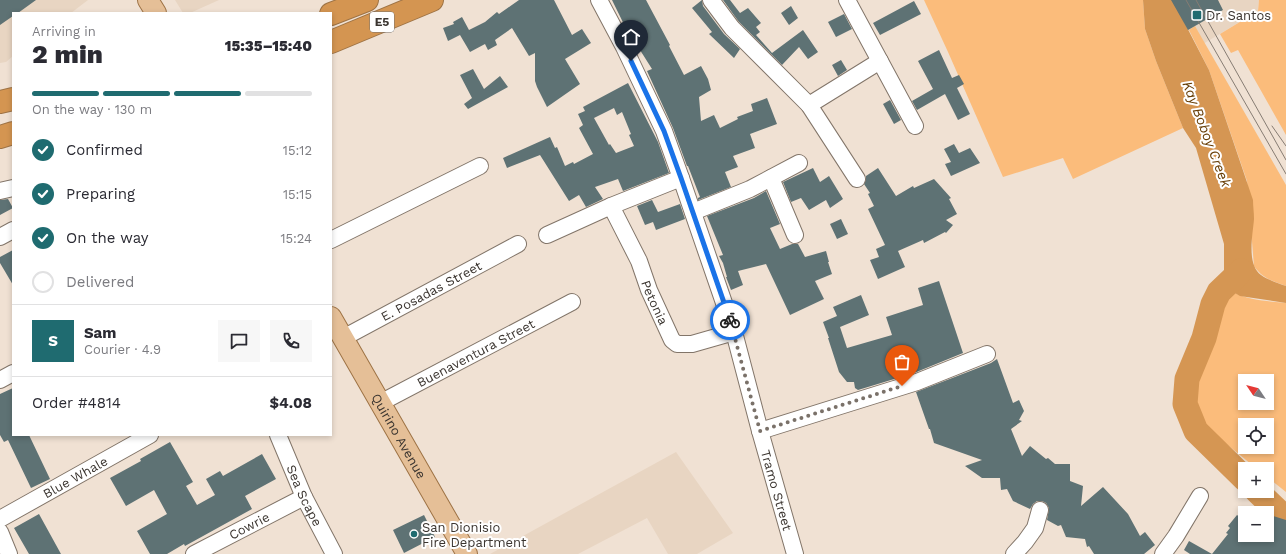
<!DOCTYPE html>
<meta charset="utf-8">
<style>
body{margin:0;font-family:"Work Sans",sans-serif;background:#f7f7f7;color:#2b2b33;height:100vh;display:flex;flex-direction:column;font-size:15px;white-space:nowrap}
*{box-sizing:border-box;margin:0}
p{font-size:13px;color:#7c7c81}
.icon{flex:none;width:22px;height:22px;fill:none;stroke:currentColor;stroke-width:2;stroke-linecap:round;stroke-linejoin:round}
.map{position:relative;flex:1;overflow:hidden}
.sheet{position:absolute;left:12px;top:12px;width:320px;height:424px;display:flex;flex-direction:column;background:#fff;border-radius:0px;box-shadow:0 2px 6px #0003}
.sheet>*{flex:none}
.needle{width:26px;rotate:305deg}
.controls{position:absolute;left:1238px;top:374px;display:grid;gap:8px}
.controls a{display:grid;place-items:center;width:36px;height:36px;border-radius:0px;background:#fff;box-shadow:0 2px 6px #0003;font-size:20px}
.pin{position:absolute;display:grid;place-items:center;width:34px;height:34px;color:#fff;margin:-41px -17px;border-radius:50% 50% 50% 0;rotate:-45deg;box-shadow:0 0 4px #0007}
.pin .icon{rotate:45deg}
.courier{position:absolute;display:grid;place-items:center;width:40px;height:40px;margin:-20px;border:3px solid #1a73e8;border-radius:50%;background:#fff;color:#222;box-shadow:0 1px 5px #0007}
.headline em{font-style:normal;font-weight:800}
.headline div{display:flex;flex-direction:column-reverse}
.headline{display:flex;align-items:center;justify-content:space-between;height:68px;padding:0 20px}
h1{font-size:26px;font-weight:800;line-height:30px}
.bar{display:grid;grid-template-columns:repeat(4,1fr);gap:6px 4px;align-content:center;height:48px;padding:0 20px}
.bar i{height:5px;border-radius:3px;background:#e1e1e2}
.bar .on{background:#1f6b70}
.bar p{grid-column:span 4}
.line{display:flex;align-items:center;gap:10px;padding:0 20px;border-top:1px solid #e1e1e2}
.line div{flex:1}
.round{display:grid;place-items:center;flex:none;width:42px;height:42px;border-radius:0px;background:#f7f7f7}
ol{padding:0 20px;list-style:none}
li{display:flex;align-items:center;gap:12px;height:44px}
li p{margin-inline-start:auto}
li .icon{padding:4px;border-radius:50%;background:#1f6b70;color:#fff;stroke-width:4}
li:last-child{color:#7c7c81}
li i{width:22px;height:22px;border:2px solid #e1e1e2;border-radius:50%}
.map>svg:first-child{display:block}
.built{fill:#e8d5c2}
.green{fill:#fbbc7b;fill-rule:evenodd}
.water{fill:#d59653}
.lines{fill:none;stroke-linecap:round;stroke-linejoin:round}
.river{stroke:#d59653;stroke-width:25}
.building{fill:#5e7274;fill-rule:evenodd}
.minor-casing{stroke:#827569;stroke-width:18}
.major-casing{stroke:#9e7345;stroke-width:22}
.highway-casing{stroke:#9e7345;stroke-width:24}
.minor{stroke:#fff;stroke-width:16}
.major{stroke:#e5bf97;stroke-width:20}
.highway{stroke:#d49551;stroke-width:22}
.tram{stroke:#867c73;stroke-width:1}
.done{stroke:#7a7169;stroke-width:4;stroke-dasharray:0 7.2}
.route{stroke:#1a73e8;stroke-width:5}
.poi-dot{fill:#1f6b70;stroke:#fff;stroke-width:1.5}
.labels{text-anchor:middle;stroke-width:4;stroke-linejoin:round;paint-order:stroke}
.shield{fill:#fff;stroke:#76726e;stroke-width:1}
.shield-label{font-size:12px;font-weight:bold;fill:#3b3530}
.poi-label{font-size:13px;fill:#3b3530;stroke:#fff;text-anchor:start}
.street-label{font-size:13px;fill:#3b3530;stroke:#fff}
.water-label{font-size:14px;font-style:italic;fill:#663c04;stroke:#fff}
</style>
<div class="map">
<svg width="1286" height="554" viewBox="0 0 1286 554">
<rect width="100%" height="100%" fill="#f0e1d3"/>
<path class="built" d="M0,0H88L71,13H13V56L6,62L0,63Z
M175,0H219L190,13H183Z
M1176,0H1259L1258,11L1198,47L1180,14Z
M676,452L733,533L697,554H668L647,518L578,554H490Z"/>
<path class="green" d="M924,0H1143L1145,29L1156,61L1183,128L1073,179L1063,158L1003,177L948,52Z
M1259,0H1286V135L1238,50L1231,53L1220,34L1258,11Z
M1195,26L1286,185V286C1271,280 1263,279 1254,266L1247,181L1209,70L1189,30Z
M1233,292C1249,301 1269,301 1286,303V492L1267,477V469H1257L1213,433L1201,422L1196,409L1194,396L1199,375L1217,319L1224,303ZM1245,381H1267V403H1245ZM1245,425H1267V447H1245Z"/>
<path class="water" d="M1143,0H1176L1180,14L1209,70L1253,200C1253,206 1254,213 1254,219C1253,234 1246,264 1261,275C1268,280 1278,283 1286,286V303L1240,296L1233,292L1228,283L1224,273V244L1196,148L1183,128L1156,61L1145,29Z"/>
<g class="lines">
<path class="river" d="M1241,271L1219,292L1213,304L1204,338L1187,379L1185,404L1196,431L1245,479
M1257,491L1286,519"/>
</g>
<path class="building" d="M0,0H36L18,13H13V16L0,25Z
M519,0H554L572,35L582,29L591,43L565,59L580,84L547,107L537,87L535,81V53L529,56L512,28L495,40L497,45L488,50L485,44L470,52L460,35L448,41L443,28L454,24L453,22L462,17L469,30L485,22L497,12L499,14Z
M612,0H646L670,45L669,46L684,75L701,66L708,79L711,90L699,97L701,121L714,115L720,128L738,119L737,117L753,111L751,104L767,98L777,124L750,134L755,148L733,156L738,167L725,172L731,187L698,200V198L700,197L688,166H687L673,128L647,71L652,69L640,50L637,51Z
M702,0L703,6L724,34L740,49L734,58L709,34L712,32L692,8Z
M723,0H730L740,13L748,8L761,23L756,27L760,32L756,35L772,53L803,30L818,52L808,59L799,47L782,65L739,22Z
M1171,0H1218L1223,10L1188,30Z
M914,1L921,14L880,35L873,23Z
M791,6L798,18L789,25L781,13Z
M844,14L852,29L836,37L828,22Z
M939,50L952,78L959,75L964,84L957,88L970,114L958,120L945,94L917,110L912,101L933,89L918,61Z
M841,60L847,70L838,76L832,65Z
M473,69L484,89L500,76L508,87L468,109L464,104L472,98L460,75Z
M628,83L658,142L669,173L623,191L618,179L595,187L603,199L586,207L579,195L569,201L540,155L507,168L503,158L550,137L555,148L557,147L565,166L573,162L574,164L593,154L579,128L583,125L578,114L585,111L583,107ZM614,108L617,115L622,112L631,134L629,135L634,146L616,153L610,144L609,145L594,118Z
M890,100L901,120L894,124L883,104Z
M954,144L959,153L970,148L980,163L951,176L945,164L951,162L944,149Z
M813,168L820,182L829,176L843,199L830,208L826,200L809,210L801,198L791,202L783,182Z
M878,168L896,196L913,186L914,188L934,179L951,198L949,199L957,214L946,220L953,225L946,233L945,232L924,243L923,240L898,251L905,267L878,279L870,260L879,257L876,249L885,245L868,209L874,206L868,194L870,193L864,184L866,179V176Z
M766,191L780,224L770,228L780,249L792,244H798L805,257L826,251L829,262H828L832,274L815,281L824,299L790,315L766,264L738,271L743,285L731,290L726,277H727L723,263L719,256L723,255L707,216L754,198Z
M8,199L13,208L0,215V200Z
M652,200L658,212L680,204L685,219L656,230L653,222L645,225L637,206Z
M841,219L848,234L837,239L830,224Z
M13,250V285L0,263V257Z
M939,281L963,353L914,373L858,390L855,388L854,382H847L839,372L828,338H829L823,322L837,316L833,307L861,295L869,315L840,327L847,348L892,335L886,317L923,305L918,288Z
M997,359L1013,403L1019,400L1024,411L1019,420L1022,421L1011,429L1022,456L1030,446L1046,459L1048,458L1055,464H1070V481L1083,486L1081,506L1103,487L1128,514L1140,536L1145,532L1155,545L1144,554H1094L1089,546L1087,547L1085,539L1066,537L1061,525L1058,526L1047,520L1049,508L1046,503L1042,501H1037L1033,504L1030,509L1013,501L1007,489L1001,490L1000,478H982L965,466L982,460L934,443L930,429H929L916,392L991,363Z
M13,388V435H29L50,479L31,488L8,440L4,442L0,435V394Z
M170,442L193,482L186,486L197,505L215,495L206,479L220,471L223,476L262,454L276,479L245,496L252,509L185,546L184,544L167,554H150L137,531L167,514L154,490L126,506L110,478L141,461L140,459Z
M39,514L61,554H29L14,528Z
M1267,514L1286,520V554H1212L1228,534L1226,533L1230,528L1228,526L1237,515L1245,521V535H1267Z
M424,515L435,537L404,553L393,530Z
M1189,541L1212,554H1190L1184,550Z"/>
<g class="lines">
<defs>
<g id="minor">
<path id="s1" d="M599,0L624,47L664,131L681,178L734,332L760,431L795,554"/>
<path d="M711,0L732,28L809,105L857,179"/>
<path d="M847,0L915,126"/>
<path d="M809,105L880,61"/>
<path d="M771,178L795,235"/>
<path d="M0,191L13,188"/>
<path id="s2" d="M611,206L639,261L649,290L672,340L677,344H692L734,332"/>
<path d="M693,212L750,189L799,163"/>
<path d="M547,235L611,206L681,178"/>
<path d="M0,237L13,230"/>
<path d="M331,240L480,166"/>
<path id="s3" d="M343,338L518,244"/>
<path d="M0,380L13,373"/>
<path id="s4" d="M380,403L572,302"/>
<path d="M760,431L917,382L987,354"/>
<path id="s5" d="M278,435L304,497L334,554"/>
<path id="s6" d="M0,519L150,435"/>
<path d="M0,532L9,554"/>
<path id="s7" d="M194,554L304,497"/>
<path d="M1014,554L1025,542L1035,528L1040,510"/>
<path d="M1163,554L1176,536L1200,496"/>
</g>
<g id="major">
<path d="M148,0L156,13"/>
<path id="s8" d="M331,317L467,554"/>
</g>
<path id="highway" d="M331,14L367,0
M331,42L432,0
M0,102L13,99
M0,137L13,133"/>
</defs>
<use href="#minor" class="minor-casing"/>
<use href="#major" class="major-casing"/>
<use href="#highway" class="highway-casing"/>
<use href="#minor" class="minor"/>
<use href="#major" class="major"/>
<use href="#highway" class="highway"/>
<path class="tram" d="M1186,0L1286,174
M1196,0L1286,160
M1272,126L1286,146"/>
</g>
<g class="lines">
<path class="done" d="M730,320L760,431L902,386"/>
<path class="route" d="M631,61L664,131L681,178L730,320"/>
</g>
<g class="poi-dot">
<rect x="1192" y="10" width="10" height="10" rx="2"/>
<circle cx="414" cy="534" r="4"/>
</g>
<g class="labels">
<rect class="shield" x="370" y="12" width="24" height="20" rx="3"/>
<g class="shield-label">
<text x="382" y="26">E5</text>
</g>
<g class="poi-label">
<text x="1206" y="20">Dr. Santos</text>
<text x="422" y="532">San Dionisio<tspan x="422" dy="15">Fire Department</tspan></text>
</g>
<g class="street-label">
<text dy="5" stroke="none"><textPath href="#s3" startOffset="100">E. Posadas Street</textPath></text>
<text dy="5" stroke="none"><textPath href="#s2" startOffset="106">Petonia</textPath></text>
<text dy="5" stroke="none"><textPath href="#s4" startOffset="108">Buenaventura Street</textPath></text>
<text dy="5" stroke="none"><textPath href="#s8" startOffset="137">Quirino Avenue</textPath></text>
<text dy="5" stroke="none"><textPath href="#s6" startOffset="86">Blue Whale</textPath></text>
<text dy="5" stroke="none"><textPath href="#s1" startOffset="523">Tramo Street</textPath></text>
<text dy="5" stroke="none"><textPath href="#s5" startOffset="66">Sea Scape</textPath></text>
<text dy="5" stroke="none"><textPath href="#s7" startOffset="62">Cowrie</textPath></text>
</g>
<g class="water-label">
<text transform="translate(1207 134) rotate(69)" y="5">Kay Boboy Creek</text>
</g>
</g>
</svg>
<div class="controls">
<a><svg class="needle" viewBox="-14 -14 28 28"><path d="M0-13l5 13h-10z" fill="#e53935"/><path d="M0 13l5-13h-10z" fill="#7c7c81"/></svg></a>
<a><svg class="icon" aria-label="locate" viewBox="0 0 24 24"><circle cx="12" cy="12" r="6"/><path d="M12 2v4M12 18v4M2 12h4M18 12h4"/></svg></a>
<a>+</a>
<a>−</a>
</div>
<div class="pin" style="left:902px;top:386px;background:#ea580c"><svg class="icon" aria-label="bag" viewBox="0 0 24 24"><path d="M5 8h14l-1 12H6zM9 8a3 3 0 0 1 6 0"/></svg></div>
<div class="pin" style="left:631px;top:61px;background:#1f2937"><svg class="icon" aria-label="home" viewBox="0 0 24 24"><path d="M3 11l9-7 9 7M6 9v11h12V9"/></svg></div>
<div class="courier" style="left:730px;top:320px"><svg class="icon" aria-label="bike" viewBox="0 0 24 24"><circle cx="6" cy="16" r="4"/><circle cx="18" cy="16" r="4"/><path d="M6 16l4-8h5l3 8M10 8l3 8H6M13 5h3"/></svg></div>
<section class="sheet">
<div class="headline"><div><h1>2 min</h1><p>Arriving in</p></div><em>15:35–15:40</em></div>
<div class="bar"><i class="on"></i><i class="on"></i><i class="on"></i><i></i><p>On the way · 130 m</p></div>
<ol>
<li><svg class="icon" aria-label="check" viewBox="0 0 24 24"><path d="M5 12l5 5 9-10"/></svg>Confirmed<p>15:12</p></li>
<li><svg class="icon" aria-label="check" viewBox="0 0 24 24"><path d="M5 12l5 5 9-10"/></svg>Preparing<p>15:15</p></li>
<li><svg class="icon" aria-label="check" viewBox="0 0 24 24"><path d="M5 12l5 5 9-10"/></svg>On the way<p>15:24</p></li>
<li><i></i>Delivered</li>
</ol>
<div class="line" style="height:72px"><b class="round" style="background:#1f6b70;color:#fff">S</b><div><b>Sam</b><p>Courier · 4.9</p></div><a class="round"><svg class="icon" aria-label="chat" viewBox="0 0 24 24"><path d="M4 5h16v11H9l-5 4z"/></svg></a><a class="round"><svg class="icon" aria-label="phone" viewBox="0 0 24 24"><path d="M5 4h4l2 5-3 2q2 4 5 5l2-3 5 2v4C11 20 4 13 5 4z"/></svg></a></div>
<div class="line" style="height:52px"><div>Order #4814</div><b>$4.08</b></div>
</section>
</div>
